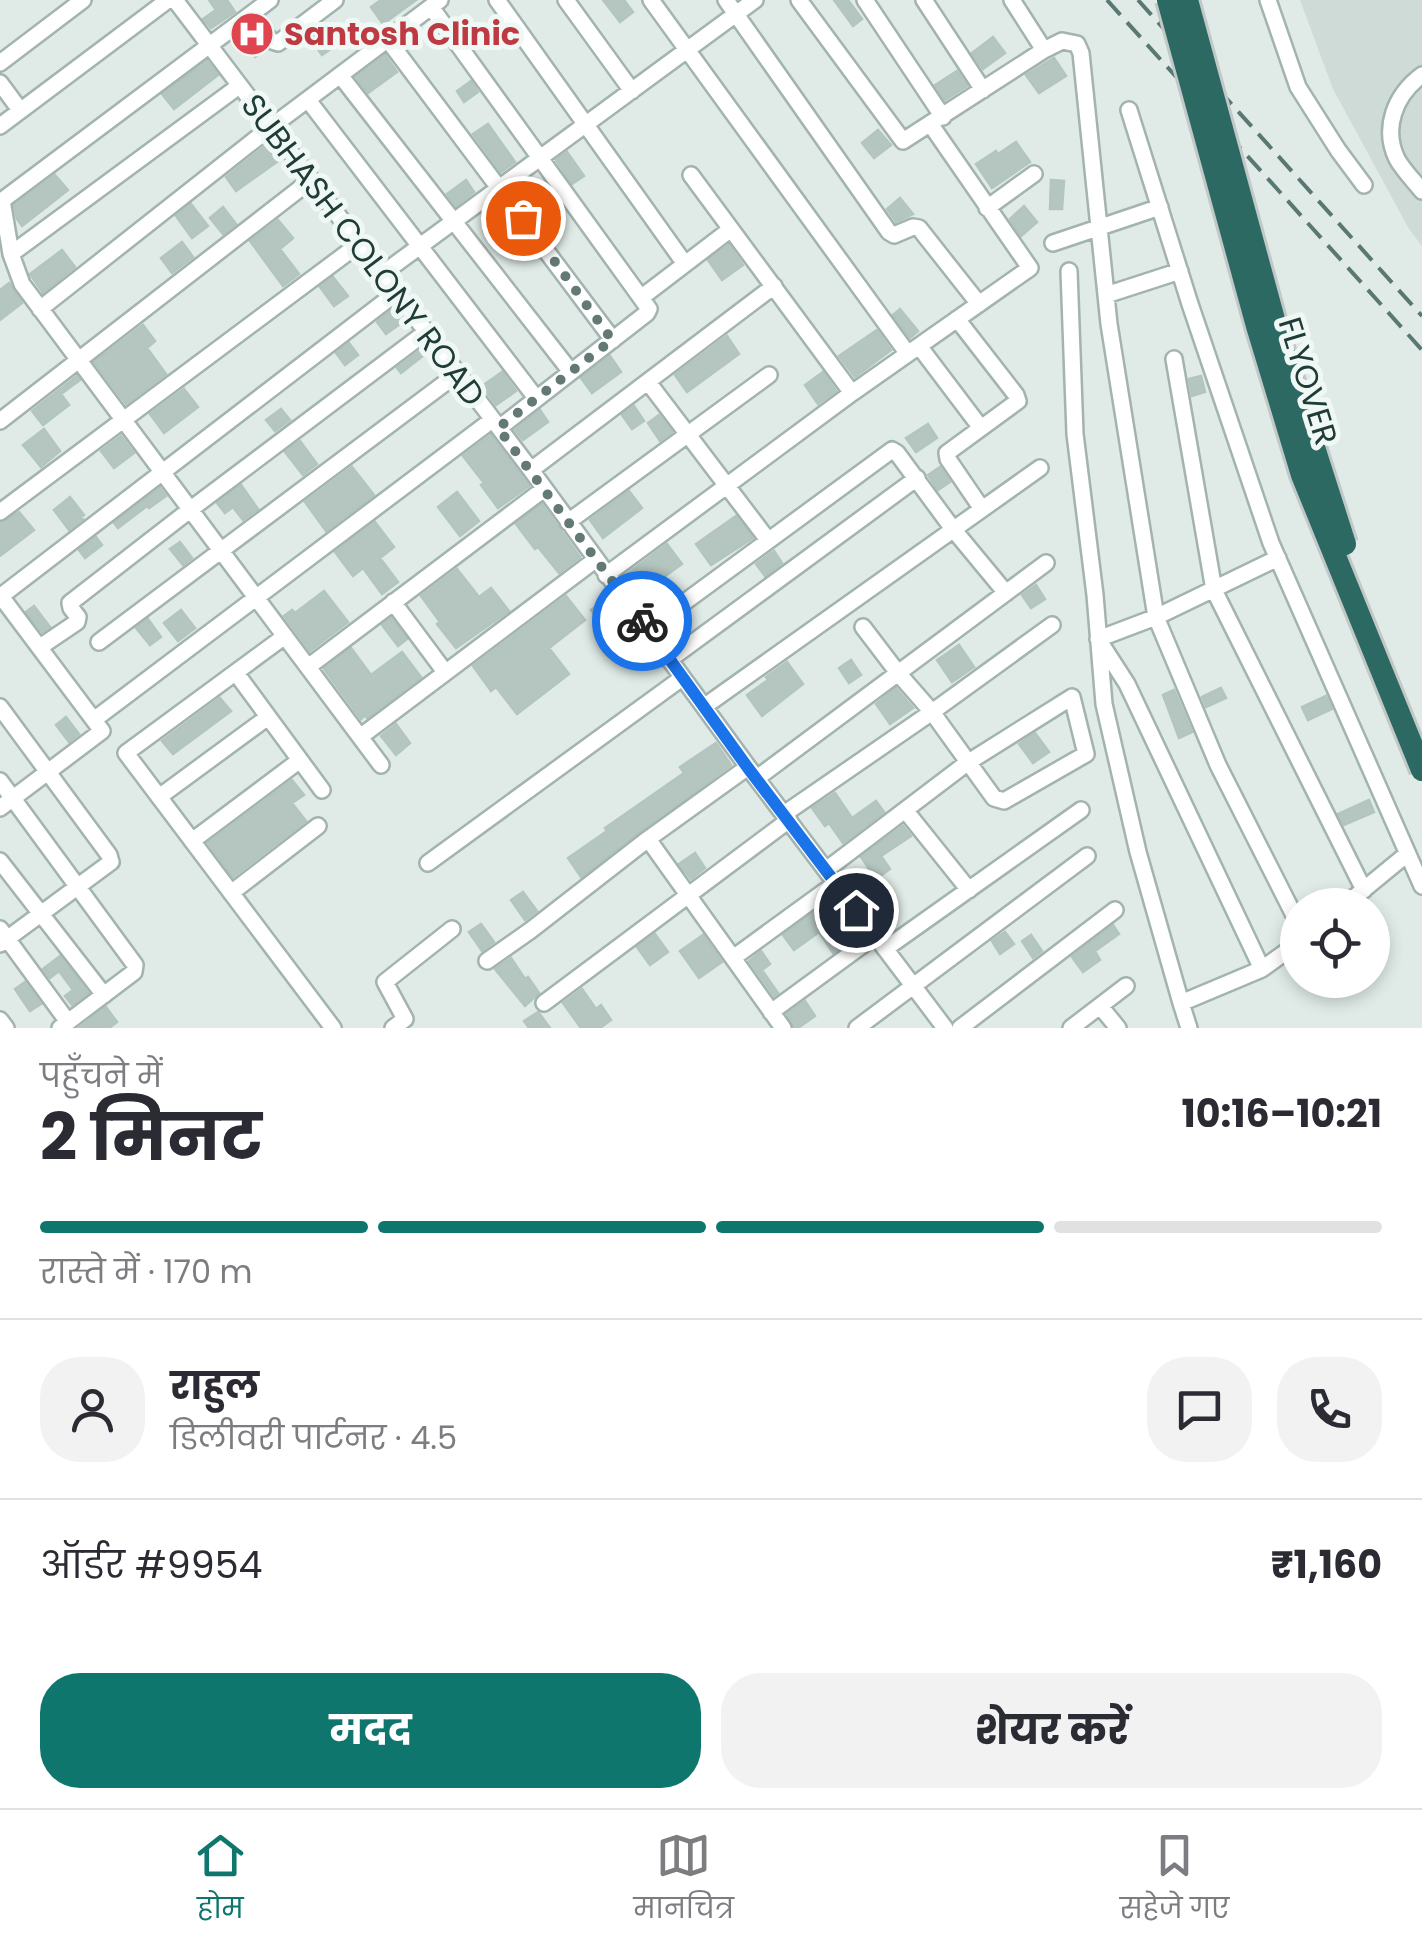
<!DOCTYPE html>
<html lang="hi">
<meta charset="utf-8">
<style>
body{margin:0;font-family:Poppins,"Noto Sans Devanagari",sans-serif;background:#f2f2f3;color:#2b2b33;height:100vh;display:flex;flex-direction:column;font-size:38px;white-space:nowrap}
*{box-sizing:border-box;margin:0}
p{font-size:32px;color:#7c7c81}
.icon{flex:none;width:55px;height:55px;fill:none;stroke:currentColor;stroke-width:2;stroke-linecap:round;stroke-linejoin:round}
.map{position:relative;height:1028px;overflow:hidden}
.sheet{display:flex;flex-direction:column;background:#fff;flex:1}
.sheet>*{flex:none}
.tools{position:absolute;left:1280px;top:888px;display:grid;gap:20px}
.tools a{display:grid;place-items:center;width:110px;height:110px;border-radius:50%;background:#fff;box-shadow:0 5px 15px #0003;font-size:50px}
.pin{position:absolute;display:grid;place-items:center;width:85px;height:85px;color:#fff;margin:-42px;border:5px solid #fff;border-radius:50%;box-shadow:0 2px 10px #0007}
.courier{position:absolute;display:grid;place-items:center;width:100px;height:100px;margin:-50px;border:8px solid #1a73e8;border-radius:50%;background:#fff;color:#222;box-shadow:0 2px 12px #0007}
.summary em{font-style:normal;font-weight:700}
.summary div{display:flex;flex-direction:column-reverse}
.summary{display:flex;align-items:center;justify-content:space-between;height:170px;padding:0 40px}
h1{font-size:65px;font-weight:700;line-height:75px}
.bar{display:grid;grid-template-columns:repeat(4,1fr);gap:15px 10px;align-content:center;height:120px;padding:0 40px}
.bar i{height:12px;border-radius:8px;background:#e1e1e2}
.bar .active{background:#0f766e}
.bar p{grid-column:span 4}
.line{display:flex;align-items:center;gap:25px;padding:0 40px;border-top:2px solid #e1e1e2}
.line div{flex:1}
.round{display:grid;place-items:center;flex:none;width:105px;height:105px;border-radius:40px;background:#f2f2f3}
.button{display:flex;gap:20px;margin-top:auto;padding:20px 40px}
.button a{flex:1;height:115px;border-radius:40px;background:#0f766e;color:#fff;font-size:40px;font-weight:700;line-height:115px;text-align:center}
.button a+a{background:#f2f2f3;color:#2b2b33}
.menu{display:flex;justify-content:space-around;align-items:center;height:140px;border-top:2px solid #e1e1e2;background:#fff;font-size:28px;color:#7c7c81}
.menu a{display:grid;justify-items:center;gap:5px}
.menu .active{color:#0f766e}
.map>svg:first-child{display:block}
.built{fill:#cedbd6}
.building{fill:#b5c6c0;stroke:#b2c5bf;stroke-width:2.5}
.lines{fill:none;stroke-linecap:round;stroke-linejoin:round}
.minor-casing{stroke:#a3b3af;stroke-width:20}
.minor{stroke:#fff;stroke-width:15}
.rail{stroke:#5a7872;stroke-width:4;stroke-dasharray:20 10;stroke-linecap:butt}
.highway-bridge-casing{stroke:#c1c8c7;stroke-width:28;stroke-linecap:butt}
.highway-bridge{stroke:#2b6962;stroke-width:22}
.done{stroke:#637975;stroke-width:10;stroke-dasharray:0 18}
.route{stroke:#1a73e8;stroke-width:12}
.labels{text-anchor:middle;stroke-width:10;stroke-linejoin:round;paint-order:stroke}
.health-label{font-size:32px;font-weight:bold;fill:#be3a42;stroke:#f0f8f5;text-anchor:start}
.street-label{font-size:32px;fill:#203c37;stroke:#f0f8f5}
</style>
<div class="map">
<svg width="1422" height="1028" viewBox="0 0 1422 1028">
<rect width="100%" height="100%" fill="#e0ebe7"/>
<path class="built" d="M1300,0H1422V246L1409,229L1333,89Z"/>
<path class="building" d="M209,0H227L235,12L211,28L203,19L216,10Z
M381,0H416L383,24L371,7Z
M603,0H624L633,12L620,22Z
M834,0H848L862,19L853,26Z
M320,25L335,46L322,55L308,35Z
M247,32L264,49L255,57L239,37Z
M993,37L1005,53L983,69L972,53Z
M385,55L397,72L368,93L356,77Z
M1054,58L1066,76L1039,93L1026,75Z
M207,61L218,75L174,109L162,94Z
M957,71L967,86L945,100L935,85Z
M471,81L478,92L464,102L457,91Z
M488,124L515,162L501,172L473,134Z
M878,130L891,145L874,158L862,143Z
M1016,142L1030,162L992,188L976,164L996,151L998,154Z
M269,143L281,159L236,191L226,177Z
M567,152L584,176L572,184L556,160Z
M55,175L68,190L22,226L17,219L14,205Z
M466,180L474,192L456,206L447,194Z
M1051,180L1064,181L1062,209H1050Z
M900,198L913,214L896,222L887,209Z
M191,204L208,226L192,238L176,216Z
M1024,206L1037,222L1021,236L1010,219Z
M223,207L236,224L223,234L210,218Z
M278,220L293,238L280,249L299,274L283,286L250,241Z
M182,242L193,257L172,273L161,258Z
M729,245L743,265L722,280L708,260Z
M62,250L75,267L43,293L30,274Z
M333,277L348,296L334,306L320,287Z
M9,283L22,303L0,320V290Z
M394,308L404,321L386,334L377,322Z
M900,309L918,331L910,338L893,315Z
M143,325L155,341L147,348L166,374L126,404L94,362Z
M877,330L891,350L855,377L839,356Z
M727,336L739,354L687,392L675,375Z
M349,343L358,355L345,365L336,353Z
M424,348L428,352L401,373L397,368Z
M610,356L621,372L592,393L581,378Z
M502,372L516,391L496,405L482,386Z
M823,372L836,391L818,404L805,385Z
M77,376L80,380L61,394L69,405L43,425L32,411Z
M1201,376L1205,392L1192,396L1189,379Z
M184,389L198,407L164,433L150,414Z
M634,406L644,421L632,429L622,415Z
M281,409L290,420L275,431L266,420Z
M540,410L548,422L523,440L515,430Z
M659,415L672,432L660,441L648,423Z
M928,424L937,438L916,452L906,438Z
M44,429L60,451L41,467L23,445Z
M491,435L529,486L498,508L481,485L484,483L463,456Z
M121,436L134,453L114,468L101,451Z
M300,441L317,464L303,475L285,452Z
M352,467L374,495L326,531L305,502Z
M940,467L950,482L938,490L928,475Z
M241,485L258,509L243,520L233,507L225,513L217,503Z
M160,488L166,496L149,508L147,506L118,528L114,523Z
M629,491L642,508L603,538L590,520Z
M457,492L479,521L460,536L438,507Z
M70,497L84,515L81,517L83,519L69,530L54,510Z
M542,504L580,557L559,573L538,547L535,549L516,524Z
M19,512L34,530L0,556V523Z
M736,516L753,538L711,565L696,544Z
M375,522L394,547L380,558L398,582L382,594L363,568L353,576L335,552Z
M96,537L102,545L85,558L79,550Z
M180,542L192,558L183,565L170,549Z
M667,544L682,564L637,596L623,577Z
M774,551L782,563L765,576L756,564Z
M457,569L479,597L491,588L509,611L456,648L437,624L440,622L421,596Z
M1036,585L1045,599L1031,608L1022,595Z
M324,591L348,622L310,651L284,616L292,610L295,613Z
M566,596L585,620L549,648L569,674L517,714L496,687L491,691L473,666Z
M609,596L619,609L601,623L591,610Z
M34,606L50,627L42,632L26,612Z
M181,610L195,628L178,641L164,623Z
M391,618L407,639L398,646L382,625Z
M148,619L161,637L150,645L136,628Z
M678,621L687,633L672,644L663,632Z
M959,645L974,667L952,682L937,660Z
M351,648L371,675L402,652L421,677L367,718L365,715L361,719L324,669Z
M851,660L861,675L849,683L839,668Z
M787,662L803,684L762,716L747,695L768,680L766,677Z
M896,688L913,708L890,724L876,704Z
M1221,688L1226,698L1206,707L1202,697Z
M1174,690L1192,732L1179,738L1163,695Z
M1326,696L1332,709L1308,720L1302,707Z
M220,698L231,711L173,754L162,741Z
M66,717L79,734L69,742L56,725Z
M396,724L410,743L396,755L381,736Z
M1035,733L1049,752L1033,763L1019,744Z
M716,743L731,765L581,877L568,858L607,831L605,828L684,773L680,767Z
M292,780L304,795L292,803L306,821L233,877L208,843Z
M835,793L852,818L876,801L884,812L843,843L829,823L825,826L812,808Z
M1369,800L1374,812L1344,825L1338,814Z
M903,826L911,836L881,856L890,869L876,879L861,857Z
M695,853L705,868L691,879L679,864Z
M523,892L537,911L525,920L511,900Z
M833,899L860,933L833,953L819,932L794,950L783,935Z
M481,924L494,942L482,951L469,932Z
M1113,925L1119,934L1095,951L1100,960L1083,972L1072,957Z
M1005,932L1014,944L1000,954L992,941Z
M655,934L668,952L650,965L637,947Z
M703,935L722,962L699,978L680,951Z
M1031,935L1042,951L1033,958L1022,941Z
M761,951L770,964L762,970L778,993L774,996L749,961Z
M60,956L88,993L72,1005L65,996L73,990L59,971L50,978L43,969Z
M511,958L525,979L528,977L539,993L525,1006L495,969Z
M25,982L41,1004L30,1011L15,989Z
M582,989L596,1009L601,1005L611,1020L600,1028H581L563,1003Z
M805,1001L815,1016L798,1028H794L787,1014Z
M106,1007L117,1022L109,1028H79Z
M538,1012L539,1013L550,1028H529L524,1021Z"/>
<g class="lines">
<defs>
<path id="minor" d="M175,0L531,470L748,767L945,1028
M497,0L685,264
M566,0L632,91
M651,0L908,354
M726,0L889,232L894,235L913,227L919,228L979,304
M799,0L903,141L1044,50L1062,41L1077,44L1081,53L1109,324L1156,617L1218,765L1298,923
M865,0L943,117
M924,0L983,90
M1012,0L1044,50
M1268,0L1298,87L1338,150L1364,185
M431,7L649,309L647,313L499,428
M248,17L272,41L278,43L335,0
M388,40L613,340
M0,63L83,0
M340,75L571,372
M1422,75C1395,95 1382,128 1397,159C1403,170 1414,181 1422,191
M0,83L20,110
M308,100L536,398
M1129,110L1190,304L1271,543L1422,886
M0,126L168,0
M691,175L852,393
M2,200L11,254L22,284L381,765
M0,202L270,0
M987,208L1034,174
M1053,243L1160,207
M11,254L239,86
M1069,271L1075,434L1095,595L1104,704L1138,852L1181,1003L1262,969L1298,943
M382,274L755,0
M1106,295L1180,271
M642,297L731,229
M40,309L271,127L440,0
M957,319L1016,395L1018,401L947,453L948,459L982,509
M919,346L981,428
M1174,359L1214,590L1364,890
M648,382L768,540
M0,421L311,180
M531,470L774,286
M0,512L359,244
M568,522L769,375
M606,575L852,393L1030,268L931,125
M0,595L102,731L0,808
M1,596L396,293
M393,602L445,672
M648,629L892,450L897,453L953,529L1006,593
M285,636L126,753L333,1028
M99,642L457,374
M40,647L77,622L78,617L71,608L70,603L191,509L426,332
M669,660L917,478
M308,667L544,489
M236,673L322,790
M705,706L1040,468
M0,707L109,855L111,862L0,944
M95,719L492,420
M360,737L595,560
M757,778L1046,563
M0,781L135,965L134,972L60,1028
M159,797L268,717
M905,810L969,890
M784,814L932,712L1052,625
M648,839L783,1028
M192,841L300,760
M0,861L104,995
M428,863L682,678
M826,870L967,763L1072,697L1086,754L1004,801L994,798L932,712L898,673L863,627
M231,893L318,826
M1345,905L1407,854
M0,929L68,1022
M885,949L1081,810
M733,958L836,883
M487,961L531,930L648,839L748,767
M1262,969L1127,684L1098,639L1156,617L1278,558
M544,1003L789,820
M1181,1003L1189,1028
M1100,1006L1118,1028
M771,1012L875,936
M0,1020L6,1028
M393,1028L405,1019L385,982L452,929
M857,1028L1087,856
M960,1028L1115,910
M1071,1028L1126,986"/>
</defs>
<use href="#minor" class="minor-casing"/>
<use href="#minor" class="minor"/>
<path class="rail" d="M1107,0L1422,350
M1138,0L1422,316"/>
<defs>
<path id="highway-bridge" d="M1168,0L1257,326L1302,475L1422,770
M1187,0L1279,338L1345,544"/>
</defs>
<use href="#highway-bridge" class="highway-bridge-casing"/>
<use href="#highway-bridge" class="highway-bridge"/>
</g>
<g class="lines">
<path class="done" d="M523,218L612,340L498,428L642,621"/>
<path class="route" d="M642,621L748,768L856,910"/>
</g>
<defs>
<symbol id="hospital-disc" viewBox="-11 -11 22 22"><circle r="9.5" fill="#e0444e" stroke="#f0f8f5"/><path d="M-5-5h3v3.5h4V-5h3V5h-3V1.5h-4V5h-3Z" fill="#fff"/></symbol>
</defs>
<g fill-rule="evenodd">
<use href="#hospital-disc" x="227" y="9" width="50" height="50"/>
</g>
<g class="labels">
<g class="health-label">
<text x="284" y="45">Santosh Clinic</text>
</g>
<g class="street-label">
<text transform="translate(363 250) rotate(53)" y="11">SUBHASH COLONY ROAD</text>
<text transform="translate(1308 381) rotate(73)" y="11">FLYOVER</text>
</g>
</g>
</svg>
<div class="tools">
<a><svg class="icon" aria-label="locate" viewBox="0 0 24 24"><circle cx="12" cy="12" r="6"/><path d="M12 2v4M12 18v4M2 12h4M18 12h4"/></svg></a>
</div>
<div class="pin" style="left:523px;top:218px;background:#ea580c"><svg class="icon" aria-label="bag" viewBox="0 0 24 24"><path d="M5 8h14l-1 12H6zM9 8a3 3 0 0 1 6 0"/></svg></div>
<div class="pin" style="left:856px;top:910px;background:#1f2937"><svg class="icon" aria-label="home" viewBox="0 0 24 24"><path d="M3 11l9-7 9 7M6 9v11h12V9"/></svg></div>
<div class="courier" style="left:642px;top:621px"><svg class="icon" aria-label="bike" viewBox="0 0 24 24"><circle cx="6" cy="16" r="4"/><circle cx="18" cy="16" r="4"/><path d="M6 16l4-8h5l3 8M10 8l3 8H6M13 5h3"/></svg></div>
</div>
<section class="sheet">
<div class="summary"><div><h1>2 मिनट</h1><p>पहुँचने में</p></div><em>10:16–10:21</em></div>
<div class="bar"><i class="active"></i><i class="active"></i><i class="active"></i><i></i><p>रास्ते में · 170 m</p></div>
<div class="line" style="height:180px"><a class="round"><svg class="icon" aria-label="person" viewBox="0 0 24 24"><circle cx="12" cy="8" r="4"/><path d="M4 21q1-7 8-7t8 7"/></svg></a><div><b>राहुल</b><p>डिलीवरी पार्टनर · 4.5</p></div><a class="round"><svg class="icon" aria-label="chat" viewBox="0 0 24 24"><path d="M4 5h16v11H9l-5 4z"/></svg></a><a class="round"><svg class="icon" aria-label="phone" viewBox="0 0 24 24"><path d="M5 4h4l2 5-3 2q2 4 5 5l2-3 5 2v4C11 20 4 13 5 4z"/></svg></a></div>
<div class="line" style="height:130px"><div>ऑर्डर #9954</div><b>₹1,160</b></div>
<div class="button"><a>मदद</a><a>शेयर करें</a></div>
</section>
<nav class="menu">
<a class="active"><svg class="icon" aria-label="home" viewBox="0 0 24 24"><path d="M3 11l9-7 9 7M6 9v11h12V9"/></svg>होम</a>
<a><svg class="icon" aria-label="map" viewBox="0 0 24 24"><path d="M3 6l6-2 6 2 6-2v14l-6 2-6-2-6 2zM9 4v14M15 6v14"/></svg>मानचित्र</a>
<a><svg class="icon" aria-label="saved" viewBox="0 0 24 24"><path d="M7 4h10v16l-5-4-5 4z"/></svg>सहेजे गए</a>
</nav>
